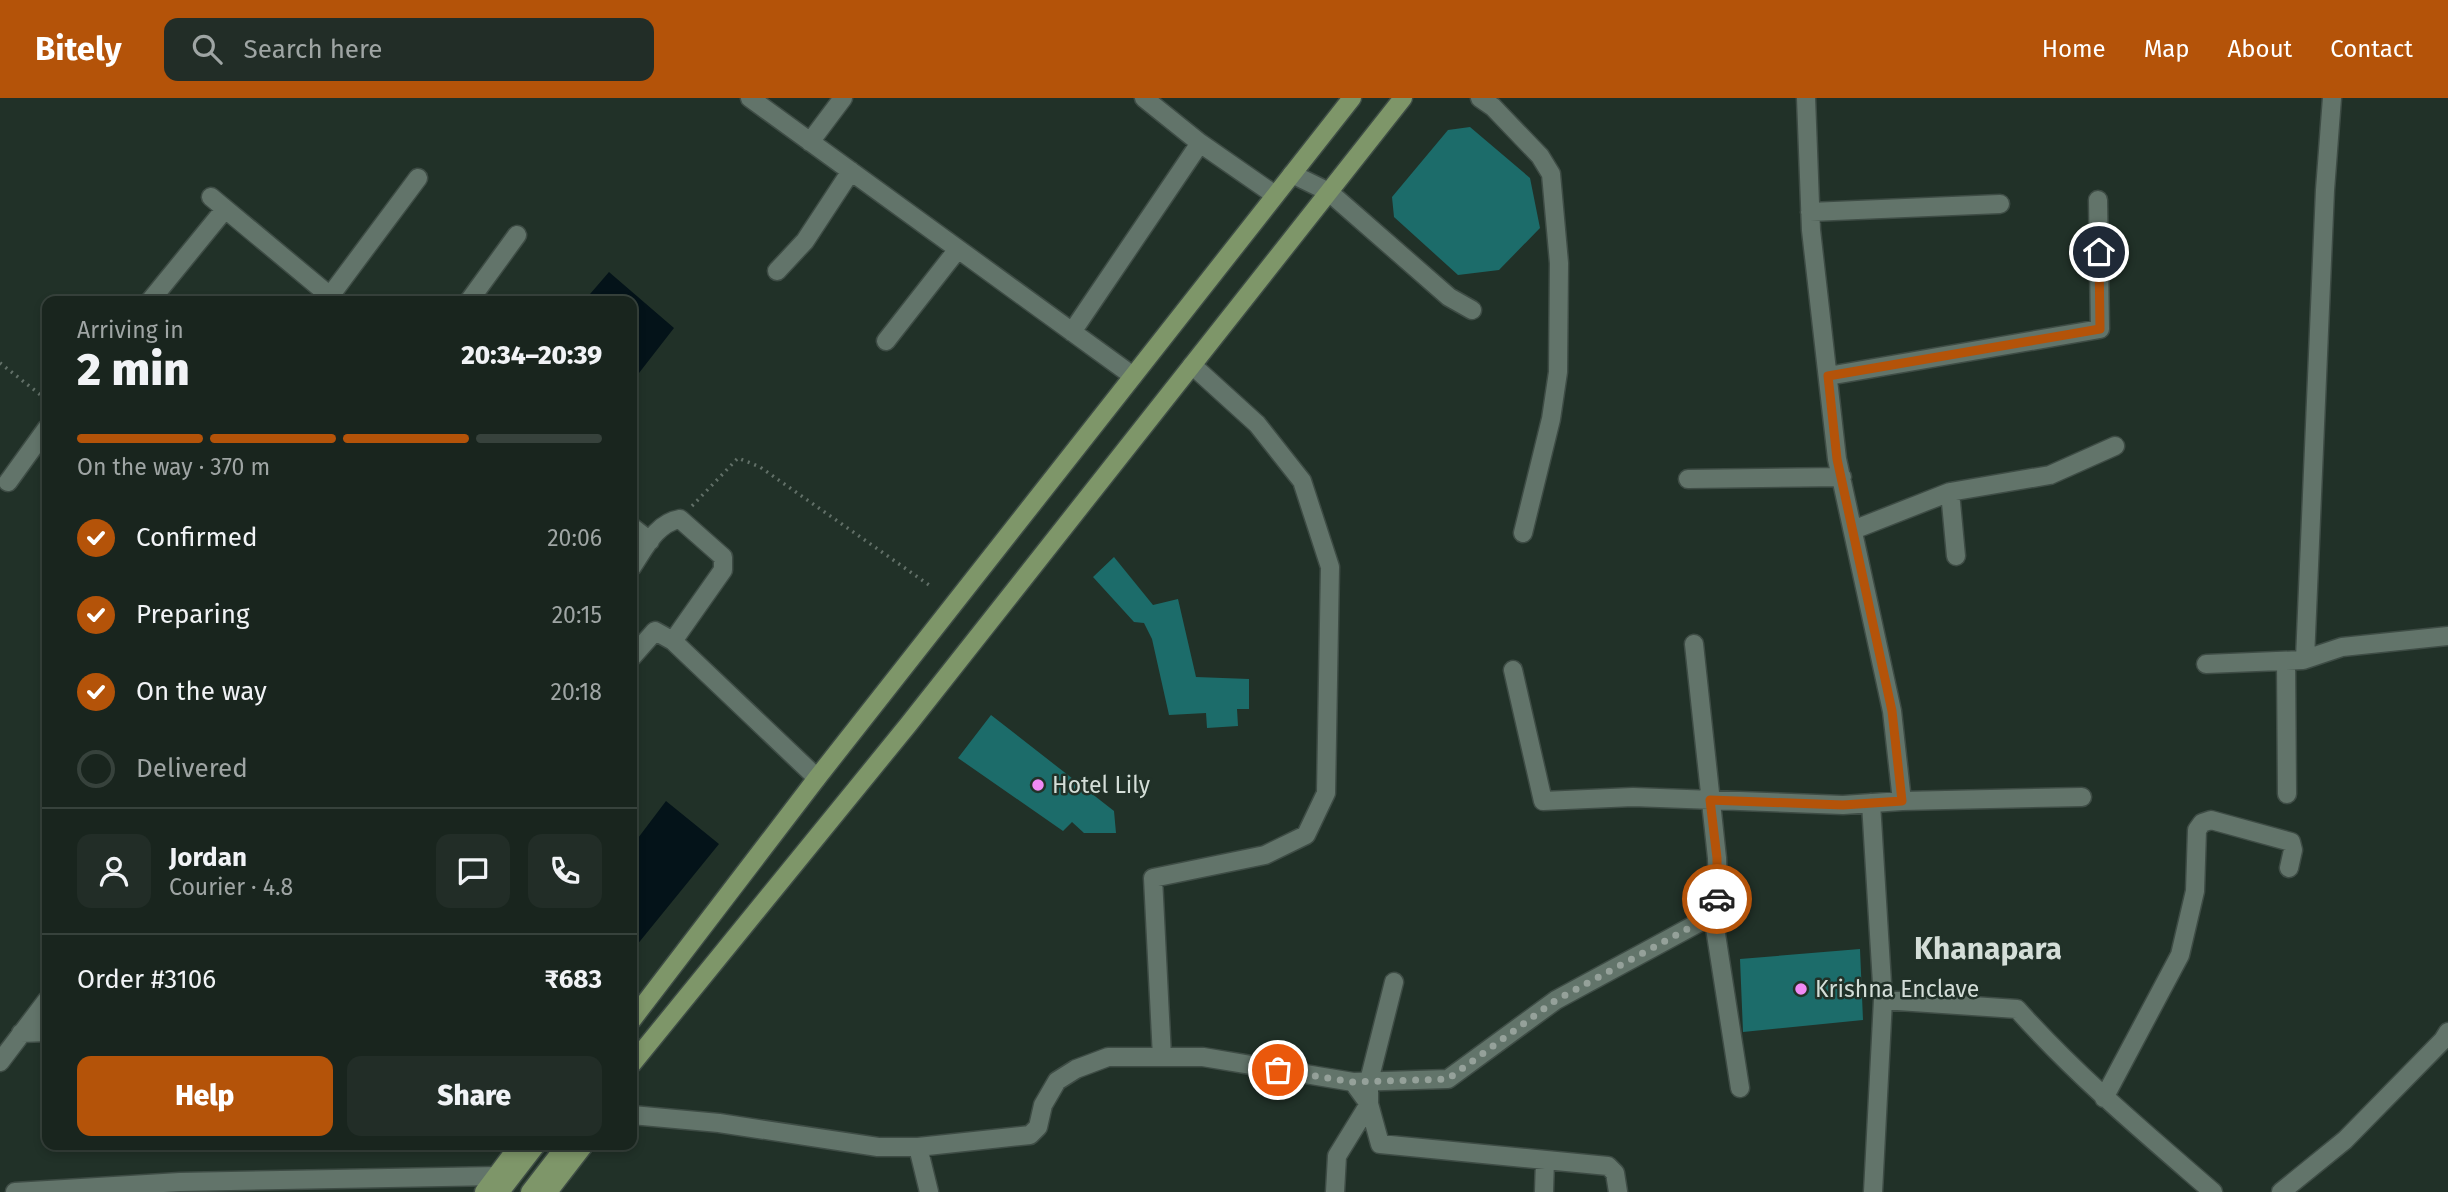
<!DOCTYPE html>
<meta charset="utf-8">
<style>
body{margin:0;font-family:"Fira Sans",sans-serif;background:#222d27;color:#f1f3f6;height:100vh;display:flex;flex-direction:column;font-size:26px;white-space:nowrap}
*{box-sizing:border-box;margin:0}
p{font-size:23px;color:#9fa5a4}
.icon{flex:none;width:38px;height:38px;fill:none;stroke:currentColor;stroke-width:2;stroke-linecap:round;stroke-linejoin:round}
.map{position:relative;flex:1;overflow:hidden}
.panel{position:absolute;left:42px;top:198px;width:595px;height:854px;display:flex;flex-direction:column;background:#19251e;border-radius:14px;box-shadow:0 4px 10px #0003,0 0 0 2px #37423c}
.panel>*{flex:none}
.pin{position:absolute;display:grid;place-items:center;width:60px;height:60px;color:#fff;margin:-30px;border:4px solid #fff;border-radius:50%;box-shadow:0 2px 7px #0007}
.courier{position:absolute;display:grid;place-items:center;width:70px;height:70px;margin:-35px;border:5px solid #b45309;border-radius:50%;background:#fff;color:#222;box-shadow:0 2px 9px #0007}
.summary em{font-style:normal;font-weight:800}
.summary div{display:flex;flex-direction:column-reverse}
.summary{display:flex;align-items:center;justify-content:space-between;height:119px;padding:0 35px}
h1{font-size:46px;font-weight:800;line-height:52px}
.bar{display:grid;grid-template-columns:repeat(4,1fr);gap:10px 7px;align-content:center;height:84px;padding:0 35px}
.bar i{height:9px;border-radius:5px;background:#37423c}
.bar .on{background:#b45309}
.bar p{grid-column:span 4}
.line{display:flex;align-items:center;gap:18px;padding:0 35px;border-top:2px solid #37423c}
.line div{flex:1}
.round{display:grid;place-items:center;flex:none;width:74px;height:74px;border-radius:14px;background:#222d27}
ol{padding:0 35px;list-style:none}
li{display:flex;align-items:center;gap:21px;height:77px}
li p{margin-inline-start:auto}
li .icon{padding:7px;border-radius:50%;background:#b45309;color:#fff;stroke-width:4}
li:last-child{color:#9fa5a4}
li i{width:38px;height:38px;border:4px solid #37423c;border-radius:50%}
.cta{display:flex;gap:14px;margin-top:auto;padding:14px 35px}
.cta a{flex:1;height:80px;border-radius:14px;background:#b45309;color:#fff;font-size:28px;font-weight:800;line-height:80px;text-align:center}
.cta a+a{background:#222d27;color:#f1f3f6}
header{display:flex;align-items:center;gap:42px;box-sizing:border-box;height:98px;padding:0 35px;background:#b45309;color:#fff}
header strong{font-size:33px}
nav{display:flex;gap:38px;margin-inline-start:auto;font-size:24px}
.search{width:490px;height:63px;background:#222d27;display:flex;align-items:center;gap:18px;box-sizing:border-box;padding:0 24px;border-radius:14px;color:#9fa5a4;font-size:26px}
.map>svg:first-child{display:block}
.water{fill:#041319}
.building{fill:#1c6c6a}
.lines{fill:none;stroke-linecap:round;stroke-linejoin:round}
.minor-casing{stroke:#3e4c45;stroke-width:21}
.major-casing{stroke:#3e4c45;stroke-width:21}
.path{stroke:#627068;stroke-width:3.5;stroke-dasharray:2 5;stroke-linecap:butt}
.minor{stroke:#62746a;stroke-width:18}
.major{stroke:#7e9669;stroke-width:18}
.done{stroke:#95a19a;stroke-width:7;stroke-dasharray:0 12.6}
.route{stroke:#b45309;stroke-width:9}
.poi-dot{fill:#f18af5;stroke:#213128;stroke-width:2.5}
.labels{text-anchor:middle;stroke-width:5;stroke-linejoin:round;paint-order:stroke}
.poi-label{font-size:23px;fill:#d4ded8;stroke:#213128;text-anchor:start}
.district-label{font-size:30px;font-weight:bold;fill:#d4ded8;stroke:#213128}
</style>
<header>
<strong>Bitely</strong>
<div class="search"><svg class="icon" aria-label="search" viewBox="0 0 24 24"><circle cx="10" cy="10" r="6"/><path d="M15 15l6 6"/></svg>Search here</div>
<nav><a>Home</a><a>Map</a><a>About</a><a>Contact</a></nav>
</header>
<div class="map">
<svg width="2448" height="1094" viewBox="0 0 2448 1094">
<rect width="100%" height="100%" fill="#213128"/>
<path class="water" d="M609,174L674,230L632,284V203H584Z
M666,703L719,746L632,853V748Z"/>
<path class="building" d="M1470,29L1530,80L1540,130L1499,172L1458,177L1394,119L1392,99L1448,32Z
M1114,459L1153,507L1178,501L1196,579L1249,581V611H1237L1238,628L1207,630L1206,615L1169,617L1152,541L1144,525L1134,524L1093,479Z
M991,617L1114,713L1116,735H1084L1072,724L1063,733L958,660Z
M1860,851L1863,922L1743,934L1740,861Z"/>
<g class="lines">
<defs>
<path id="minor" d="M750,0L1133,278
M1144,0L1200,45
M1480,0L1493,9L1540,58L1551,76L1559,165L1558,274L1551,321L1523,435
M1806,0L1811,132L1837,361L1892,613L1902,703
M810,44L843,0
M1292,76L1329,94L1449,199L1472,212
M211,99L336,203
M1810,114L2000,106
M777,173L805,143L851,73
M330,198L418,80
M150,203L225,111
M469,203L517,137
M1072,234L1200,45L1275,97
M886,243L958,151
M1828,278L2100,231L2098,102
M1688,381L1842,379
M8,384L47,330
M1950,394L1956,458
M632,429L650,443
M1853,432L1950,394L2050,377L2115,348
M632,469C645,450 656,425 680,421L723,459V472L673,543L817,680
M1694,546L1717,760L1718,797L1713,817L1740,990
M632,559L655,533L673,543
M2305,561L2325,92L2332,0
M2286,563L2287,696
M2206,566L2303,562L2342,549L2448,538
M1513,572L1543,703L1633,699L1843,707L1902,703L2082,699
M1871,705L1883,902L1873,1094
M1883,902L2017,911C2077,978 2145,1035 2213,1094
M21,935L47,934
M1162,959L1153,780L1265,757L1306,737L1326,695L1330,469L1302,383L1257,326L1192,267
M0,964L47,902
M1353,984L1448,981L1556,902L1713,817
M2104,1000L2180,857L2195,793L2197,732L2202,725L2211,722L2291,744L2293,752L2289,770
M632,1017L719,1025L878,1049H918L929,1094
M918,1049L1030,1037L1038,1029L1043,1007L1057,983L1076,971L1108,959H1203L1353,984L1369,1006L1380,1046L1608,1068L1615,1075L1618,1094
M15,1094L180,1084L497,1078
M1335,1094L1337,1058L1369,1006V983L1394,884
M1544,1094L1545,1062
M2281,1094L2345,1042L2443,942L2448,934"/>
<path id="major" d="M632,922L817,680L1352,0
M632,966L908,627L1403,0
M484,1094L520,1046
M500,1094L537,1046
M530,1094L567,1046
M548,1094L585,1046"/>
</defs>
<use href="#minor" class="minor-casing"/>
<use href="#major" class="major-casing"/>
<path class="path" d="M0,265L47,302
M692,408L738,360L760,369L932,489"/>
<use href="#minor" class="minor"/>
<use href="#major" class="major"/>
</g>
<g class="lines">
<path class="done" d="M1278,972L1353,984L1448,981L1556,902L1713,817L1717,801"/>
<path class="route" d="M1717,801V760L1710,702L1843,707L1902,703L1892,613L1837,361L1828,278L2100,231L2099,154"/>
</g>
<g class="poi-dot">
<circle cx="1038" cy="687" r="7"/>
<circle cx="1801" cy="891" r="7"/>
</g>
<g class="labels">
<g class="poi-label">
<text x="1052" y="695">Hotel Lily</text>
<text x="1815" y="899">Krishna Enclave</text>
</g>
<g class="district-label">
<text x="1988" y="861">Khanapara</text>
</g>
</g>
</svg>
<div class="pin" style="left:1278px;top:972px;background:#ea580c"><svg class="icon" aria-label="bag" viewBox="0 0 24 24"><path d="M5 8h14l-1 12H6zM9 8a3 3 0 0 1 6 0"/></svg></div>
<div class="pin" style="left:2099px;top:154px;background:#1f2937"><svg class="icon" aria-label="home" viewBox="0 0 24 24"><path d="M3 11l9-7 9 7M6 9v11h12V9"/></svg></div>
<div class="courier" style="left:1717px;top:801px"><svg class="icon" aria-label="car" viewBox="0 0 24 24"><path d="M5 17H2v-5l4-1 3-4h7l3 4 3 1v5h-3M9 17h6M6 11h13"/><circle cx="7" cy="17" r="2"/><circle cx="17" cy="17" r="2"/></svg></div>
<section class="panel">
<div class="summary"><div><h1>2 min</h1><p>Arriving in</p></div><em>20:34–20:39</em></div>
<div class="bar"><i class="on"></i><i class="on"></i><i class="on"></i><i></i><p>On the way · 370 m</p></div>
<ol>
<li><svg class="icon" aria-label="check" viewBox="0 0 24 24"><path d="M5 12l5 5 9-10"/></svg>Confirmed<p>20:06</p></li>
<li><svg class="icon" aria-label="check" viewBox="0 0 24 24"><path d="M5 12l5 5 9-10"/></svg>Preparing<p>20:15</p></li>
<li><svg class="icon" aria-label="check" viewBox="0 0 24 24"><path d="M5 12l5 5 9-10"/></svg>On the way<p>20:18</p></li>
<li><i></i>Delivered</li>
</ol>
<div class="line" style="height:126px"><a class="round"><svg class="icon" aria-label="person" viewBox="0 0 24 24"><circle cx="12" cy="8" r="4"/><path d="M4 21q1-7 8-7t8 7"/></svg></a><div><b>Jordan</b><p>Courier · 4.8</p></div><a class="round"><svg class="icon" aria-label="chat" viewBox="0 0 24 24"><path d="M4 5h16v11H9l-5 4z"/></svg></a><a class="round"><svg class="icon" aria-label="phone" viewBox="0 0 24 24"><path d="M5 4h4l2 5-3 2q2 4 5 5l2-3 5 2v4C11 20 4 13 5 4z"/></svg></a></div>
<div class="line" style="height:91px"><div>Order #3106</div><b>₹683</b></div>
<div class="cta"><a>Help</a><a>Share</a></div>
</section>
</div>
